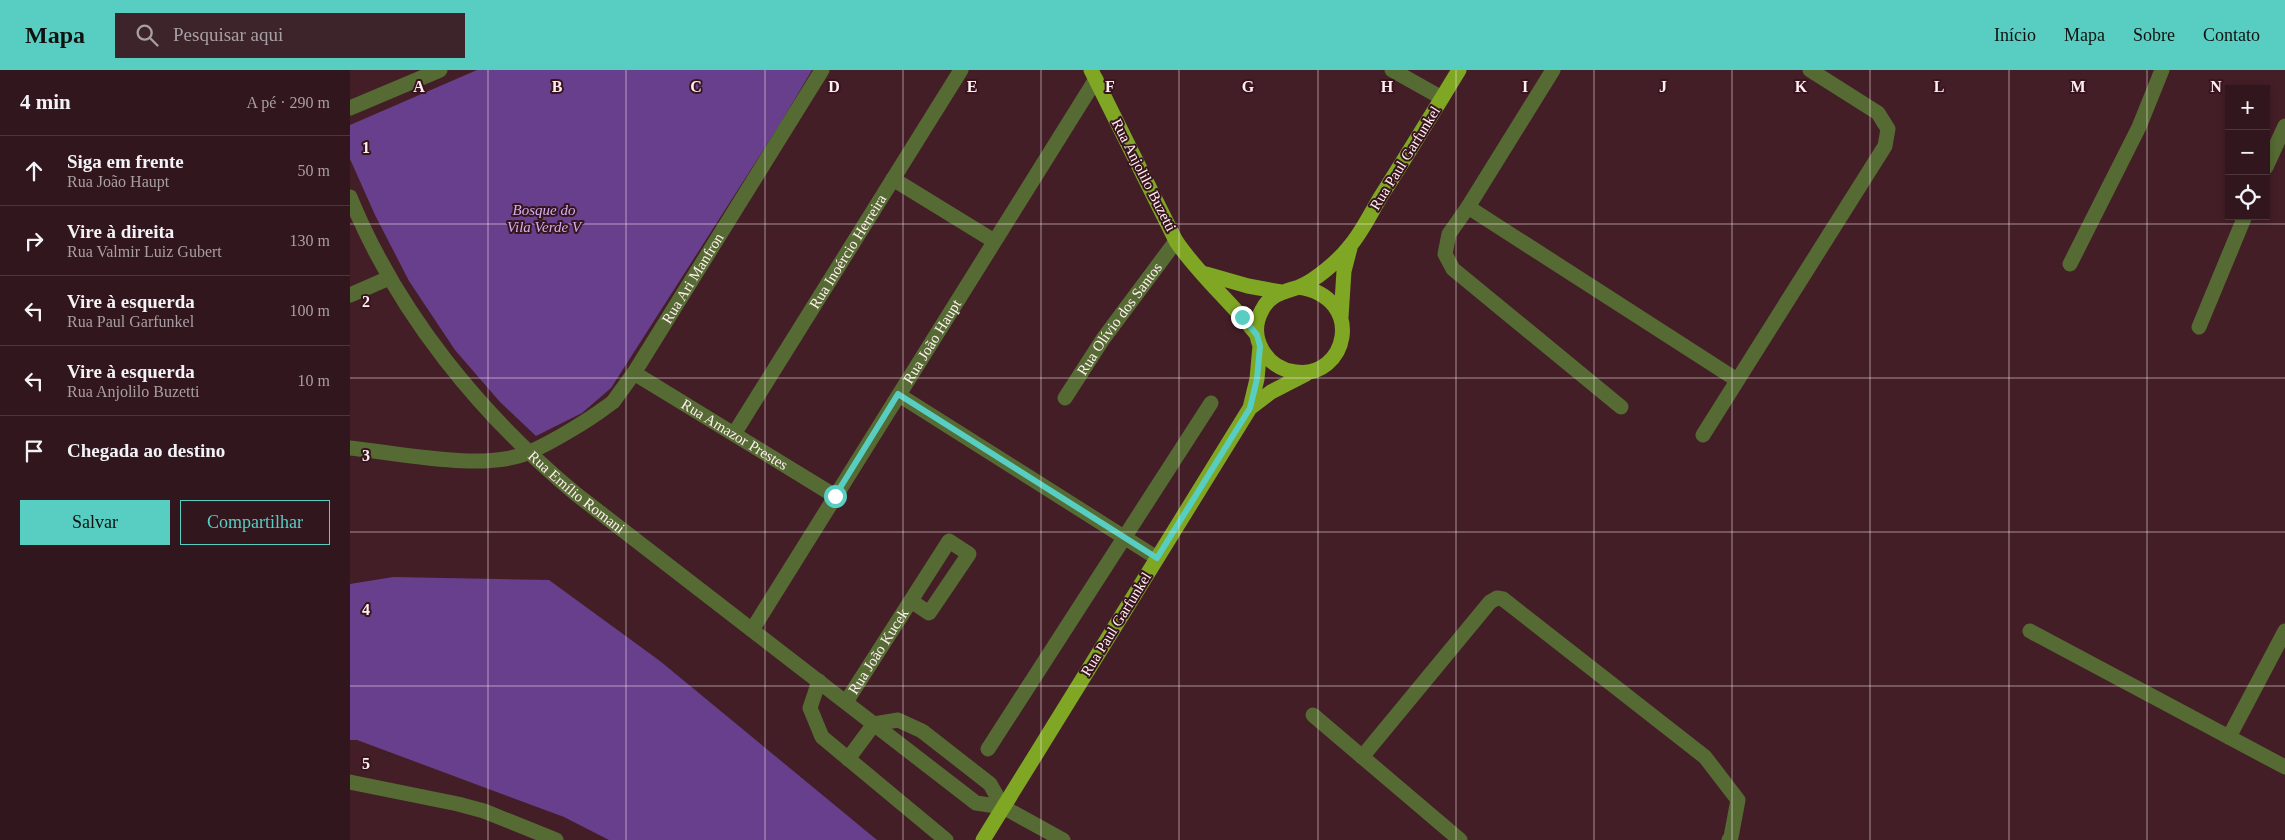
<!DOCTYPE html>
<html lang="pt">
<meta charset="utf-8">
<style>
:root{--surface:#32161d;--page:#3d232a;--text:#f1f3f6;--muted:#a89fa4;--line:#4d353b;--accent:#57cec1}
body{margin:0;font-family:"Times New Roman",serif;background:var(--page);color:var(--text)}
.controls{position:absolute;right:15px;top:15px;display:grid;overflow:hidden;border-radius:0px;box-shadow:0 2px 8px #0003}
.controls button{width:45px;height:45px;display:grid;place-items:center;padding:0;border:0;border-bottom:1px solid var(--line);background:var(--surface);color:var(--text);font:25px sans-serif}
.stop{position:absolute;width:15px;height:15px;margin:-11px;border:4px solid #57cec1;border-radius:50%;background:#fff}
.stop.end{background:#57cec1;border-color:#fff;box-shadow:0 1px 5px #0008}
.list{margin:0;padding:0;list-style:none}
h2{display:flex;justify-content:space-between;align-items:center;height:65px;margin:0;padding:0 20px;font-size:21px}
h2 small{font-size:16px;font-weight:400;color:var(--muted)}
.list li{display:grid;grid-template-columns:32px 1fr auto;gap:15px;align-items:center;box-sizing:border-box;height:70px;padding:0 20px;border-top:1px solid var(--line)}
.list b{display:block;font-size:19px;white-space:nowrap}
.list p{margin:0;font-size:16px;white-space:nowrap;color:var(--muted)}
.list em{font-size:16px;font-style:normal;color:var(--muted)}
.actions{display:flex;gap:10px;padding:15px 20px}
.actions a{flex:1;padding:11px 0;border:1px solid var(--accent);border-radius:0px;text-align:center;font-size:18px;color:var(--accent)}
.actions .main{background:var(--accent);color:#111}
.icon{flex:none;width:28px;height:28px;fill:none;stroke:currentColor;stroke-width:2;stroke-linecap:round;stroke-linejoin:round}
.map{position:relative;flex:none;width:1935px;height:770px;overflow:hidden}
header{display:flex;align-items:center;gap:30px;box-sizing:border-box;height:70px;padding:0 25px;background:var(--accent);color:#111}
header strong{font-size:24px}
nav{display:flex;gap:28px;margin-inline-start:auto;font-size:18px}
.search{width:350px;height:45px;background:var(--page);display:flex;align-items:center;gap:12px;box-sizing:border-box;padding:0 18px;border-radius:0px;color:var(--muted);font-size:19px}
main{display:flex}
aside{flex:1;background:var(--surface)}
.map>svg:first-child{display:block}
.forest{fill:#673f8c}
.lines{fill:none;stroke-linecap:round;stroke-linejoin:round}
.minor{stroke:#566a33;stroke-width:15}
.major{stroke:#7fa724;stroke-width:15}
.route{stroke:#57cec1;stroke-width:6}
.grid{fill:none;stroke:#ffeff1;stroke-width:1;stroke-opacity:0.55}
.labels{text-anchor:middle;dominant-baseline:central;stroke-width:4;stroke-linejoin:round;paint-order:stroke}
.street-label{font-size:15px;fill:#ffeff1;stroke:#38151e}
.park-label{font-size:15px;font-style:italic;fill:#cfb1f1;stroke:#38151e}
.grid-label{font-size:16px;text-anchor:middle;font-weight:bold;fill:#ffeff1;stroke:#38151e;stroke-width:4;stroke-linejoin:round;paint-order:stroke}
</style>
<header>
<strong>Mapa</strong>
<div class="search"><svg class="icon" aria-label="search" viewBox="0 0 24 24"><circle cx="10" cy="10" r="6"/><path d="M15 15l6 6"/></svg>Pesquisar aqui</div>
<nav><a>Início</a><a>Mapa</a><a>Sobre</a><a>Contato</a></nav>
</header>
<main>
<aside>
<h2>4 min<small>A pé · 290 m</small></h2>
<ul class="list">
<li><svg class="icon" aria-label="ahead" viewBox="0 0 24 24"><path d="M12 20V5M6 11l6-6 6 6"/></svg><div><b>Siga em frente</b><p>Rua João Haupt</p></div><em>50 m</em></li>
<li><svg class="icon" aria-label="right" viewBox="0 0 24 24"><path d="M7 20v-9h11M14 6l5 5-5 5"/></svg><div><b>Vire à direita</b><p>Rua Valmir Luiz Gubert</p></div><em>130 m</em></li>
<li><svg class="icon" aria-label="left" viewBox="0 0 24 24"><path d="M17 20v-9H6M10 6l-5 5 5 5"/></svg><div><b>Vire à esquerda</b><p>Rua Paul Garfunkel</p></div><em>100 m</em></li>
<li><svg class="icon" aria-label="left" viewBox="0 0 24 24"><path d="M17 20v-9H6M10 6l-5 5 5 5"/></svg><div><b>Vire à esquerda</b><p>Rua Anjolilo Buzetti</p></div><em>10 m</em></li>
<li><svg class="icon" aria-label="arrive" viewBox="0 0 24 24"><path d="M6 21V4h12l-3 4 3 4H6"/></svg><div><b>Chegada ao destino</b></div></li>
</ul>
<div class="actions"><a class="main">Salvar</a><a>Compartilhar</a></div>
</aside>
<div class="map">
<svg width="1935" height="770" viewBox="0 0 1935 770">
<rect width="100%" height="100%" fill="#431e27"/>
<path class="forest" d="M127,0H462L430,54L261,318L232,343L186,366L150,332L105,280L59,211L25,145L0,89V55Z
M43,507L199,510L310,591L527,770H259L214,747L7,670H0V514Z"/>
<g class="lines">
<g class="minor">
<path d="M1042,0L1092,28"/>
<path d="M1203,0L1118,137L1387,310"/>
<path d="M0,38L90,0"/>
<path d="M1916,97L1935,56"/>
<path d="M543,109L644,171"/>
<path id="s1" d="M0,127C48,244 130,344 226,424L626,733L653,737L713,770"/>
<path d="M1118,137L1099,164L1095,184L1103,199L1271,337"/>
<path d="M1720,194L1789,57L1812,0"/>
<path d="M0,225L39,208"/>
<path d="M1849,257L1895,146"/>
<path id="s2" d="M284,303L485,426"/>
<path d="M549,325L807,488"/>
<path id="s3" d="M715,328L753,269L826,171"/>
<path id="s4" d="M384,364L611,0"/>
<path d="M1353,365L1535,76L1538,59L1528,43L1460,0"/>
<path id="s5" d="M0,378C49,383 135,402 180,382C202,372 236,352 256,337L263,332L284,303L472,0"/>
<path id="s6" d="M402,560L746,9"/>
<path d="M1680,561L1935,697"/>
<path d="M469,611L460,638L472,667L596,770"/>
<path id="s7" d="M496,632L599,471L619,484L579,543L561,531"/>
<path d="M963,645L1110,770"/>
<path d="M524,654L548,650L572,661L640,714L653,737"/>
<path d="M1879,667L1935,561"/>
<path d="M638,679L861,333"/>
<path d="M1012,687L1140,532L1147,528L1153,529L1355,687L1388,730L1381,767L1379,770"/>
<path d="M498,689L524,654"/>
<path d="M0,712L108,734L134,741L206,770"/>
</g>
<path class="major" d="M741,0L826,171C848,204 882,233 907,265
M856,204L898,216L931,222
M949,217C1017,228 997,310 945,302C916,298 897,267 912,240C920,224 934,222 949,217C965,211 989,190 999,177C1013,161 1022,140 1033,123C1059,82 1084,41 1109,0
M991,247L994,201L1000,178
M900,338L921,322L956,304
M633,770L900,338L907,309L910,276"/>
</g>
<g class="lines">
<path class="route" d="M485,426L548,324L807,488L900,338L907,309L910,276L907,265L892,247"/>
</g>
<path class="grid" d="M138,0V770M276,0V770M415,0V770M553,0V770M691,0V770M829,0V770M968,0V770M1106,0V770M1244,0V770M1382,0V770M1520,0V770M1659,0V770M1797,0V770M0,154H1935M0,308H1935M0,462H1935M0,616H1935"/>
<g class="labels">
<g class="street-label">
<text transform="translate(1055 88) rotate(-58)">Rua Paul Garfunkel</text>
<text transform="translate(794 105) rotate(63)">Rua Anjolilo Buzetti</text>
<text stroke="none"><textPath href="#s4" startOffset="215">Rua Inoércio Herreira</textPath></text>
<text stroke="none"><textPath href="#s5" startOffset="426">Rua Ari Manfron</textPath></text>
<text stroke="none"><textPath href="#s3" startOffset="96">Rua Olívio dos Santos</textPath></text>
<text stroke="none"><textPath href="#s6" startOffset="340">Rua João Haupt</textPath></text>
<text stroke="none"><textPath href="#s2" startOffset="118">Rua Amazor Prestes</textPath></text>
<text stroke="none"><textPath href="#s1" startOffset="376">Rua Emílio Romani</textPath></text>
<text transform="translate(766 554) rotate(-58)">Rua Paul Garfunkel</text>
<text stroke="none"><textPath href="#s7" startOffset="60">Rua João Kucek</textPath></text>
</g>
<g class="park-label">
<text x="194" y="140">Bosque do<tspan x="194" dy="17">Vila Verde V</tspan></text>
</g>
</g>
<g class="grid-label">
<text x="69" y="22">A</text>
<text x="207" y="22">B</text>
<text x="346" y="22">C</text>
<text x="484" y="22">D</text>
<text x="622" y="22">E</text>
<text x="760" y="22">F</text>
<text x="898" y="22">G</text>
<text x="1037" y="22">H</text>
<text x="1175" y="22">I</text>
<text x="1313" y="22">J</text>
<text x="1451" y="22">K</text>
<text x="1589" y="22">L</text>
<text x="1728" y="22">M</text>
<text x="1866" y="22">N</text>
<text x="16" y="83">1</text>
<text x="16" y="237">2</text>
<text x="16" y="391">3</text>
<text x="16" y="545">4</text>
<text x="16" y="699">5</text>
</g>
</svg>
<div class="controls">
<button>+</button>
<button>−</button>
<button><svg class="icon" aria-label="locate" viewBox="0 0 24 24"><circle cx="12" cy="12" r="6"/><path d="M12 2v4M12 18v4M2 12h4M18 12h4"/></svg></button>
</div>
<div class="stop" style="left:485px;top:426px"></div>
<div class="stop end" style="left:892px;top:247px"></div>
</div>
</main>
